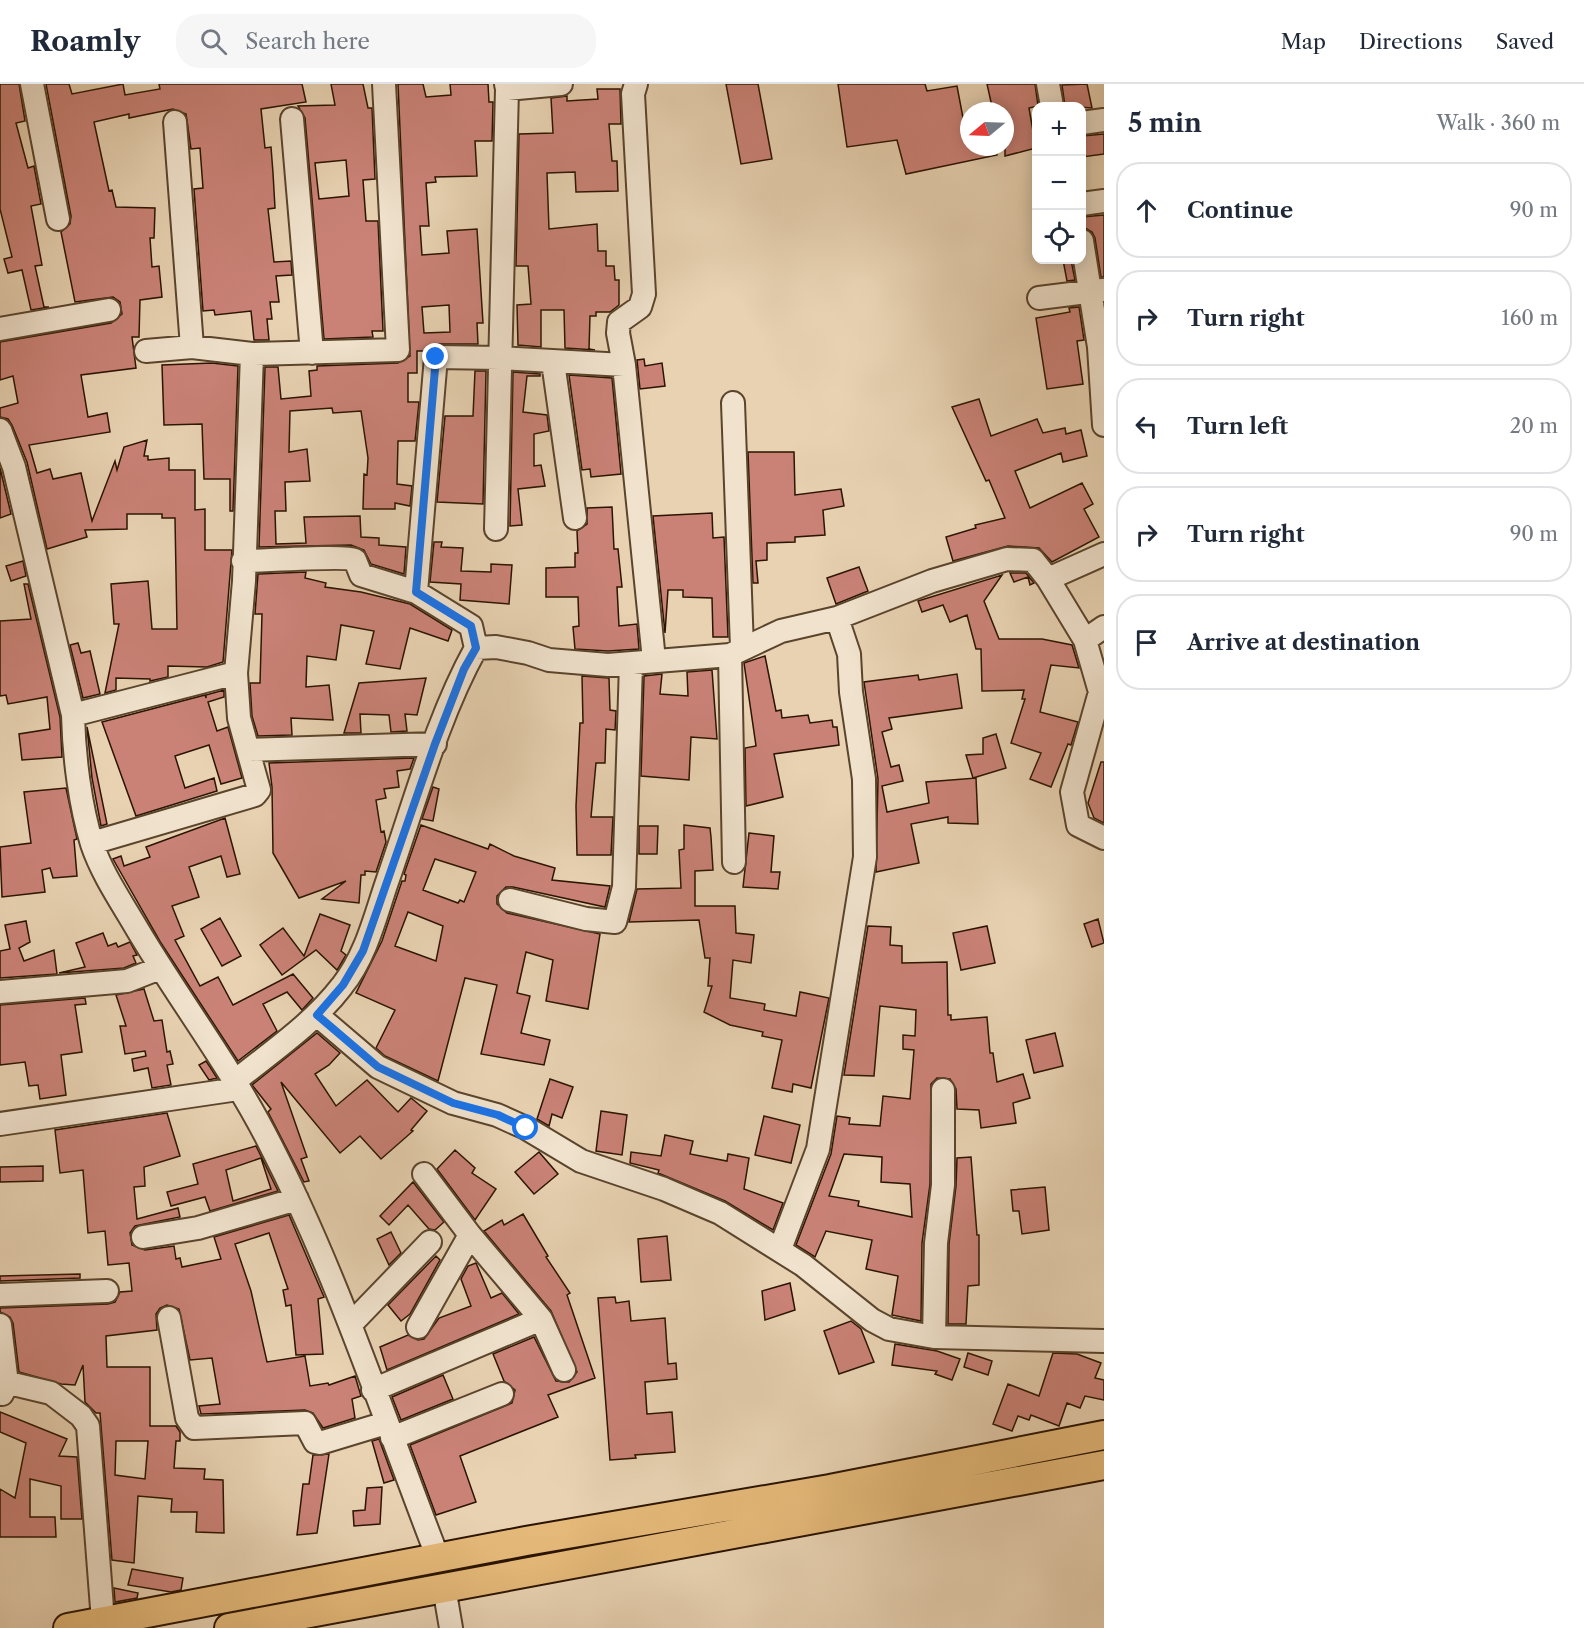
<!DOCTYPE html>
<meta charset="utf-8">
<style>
:root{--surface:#fff;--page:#f6f6f7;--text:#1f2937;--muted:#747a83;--line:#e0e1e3}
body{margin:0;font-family:"Libre Caslon Text",serif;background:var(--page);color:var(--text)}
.controls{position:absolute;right:18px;top:18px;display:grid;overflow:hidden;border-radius:12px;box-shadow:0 3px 15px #0003}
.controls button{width:54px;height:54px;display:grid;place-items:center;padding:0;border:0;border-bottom:2px solid var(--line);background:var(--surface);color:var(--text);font:30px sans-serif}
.compass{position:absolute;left:960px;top:18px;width:54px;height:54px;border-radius:50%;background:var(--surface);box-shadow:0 3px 15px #0003;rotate:251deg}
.stop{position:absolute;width:18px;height:18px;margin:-14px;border:4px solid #1a73e8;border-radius:50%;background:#fff}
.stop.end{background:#1a73e8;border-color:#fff;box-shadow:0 2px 6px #0008}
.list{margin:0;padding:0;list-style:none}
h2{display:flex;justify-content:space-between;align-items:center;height:78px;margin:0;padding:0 24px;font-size:26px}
h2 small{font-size:20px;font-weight:400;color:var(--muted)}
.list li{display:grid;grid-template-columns:39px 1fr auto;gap:18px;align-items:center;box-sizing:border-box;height:96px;margin:0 12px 12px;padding:0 12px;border:2px solid var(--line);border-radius:24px}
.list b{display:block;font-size:22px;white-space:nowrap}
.list em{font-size:20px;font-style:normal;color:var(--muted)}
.icon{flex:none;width:33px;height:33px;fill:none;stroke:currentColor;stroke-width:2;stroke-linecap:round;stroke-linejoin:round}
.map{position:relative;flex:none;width:1104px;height:1544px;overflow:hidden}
header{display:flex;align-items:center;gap:36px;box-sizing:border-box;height:84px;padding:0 30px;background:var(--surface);border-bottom:2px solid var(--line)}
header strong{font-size:28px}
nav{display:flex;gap:33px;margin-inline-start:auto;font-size:21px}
.search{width:420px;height:54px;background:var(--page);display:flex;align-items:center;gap:15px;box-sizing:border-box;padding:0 21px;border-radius:24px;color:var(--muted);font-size:22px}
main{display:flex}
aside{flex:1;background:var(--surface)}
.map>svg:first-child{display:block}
.building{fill:#ca8277;stroke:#2b1400;stroke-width:1.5;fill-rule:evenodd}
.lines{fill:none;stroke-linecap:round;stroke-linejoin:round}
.minor-casing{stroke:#5a442c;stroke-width:26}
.major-casing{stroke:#2b1400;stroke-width:32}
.minor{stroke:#f0e2cd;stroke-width:22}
.major{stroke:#e4b979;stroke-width:28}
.route{stroke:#1a73e8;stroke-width:8}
</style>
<header>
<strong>Roamly</strong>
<div class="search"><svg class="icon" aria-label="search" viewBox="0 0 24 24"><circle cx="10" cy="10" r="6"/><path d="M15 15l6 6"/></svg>Search here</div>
<nav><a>Map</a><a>Directions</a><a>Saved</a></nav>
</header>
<main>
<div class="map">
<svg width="1104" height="1544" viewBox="0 0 1104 1544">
<rect width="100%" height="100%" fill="#e8d2b2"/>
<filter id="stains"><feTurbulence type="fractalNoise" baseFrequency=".00333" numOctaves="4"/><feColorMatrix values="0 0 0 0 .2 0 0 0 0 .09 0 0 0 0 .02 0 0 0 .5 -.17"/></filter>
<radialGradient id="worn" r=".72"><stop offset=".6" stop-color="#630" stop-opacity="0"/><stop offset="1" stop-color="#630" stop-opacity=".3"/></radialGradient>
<path class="building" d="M0,0H19L25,37L16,39L28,84L34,82L41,120L31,122L42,181L35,182L44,223H49L31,226L22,186L8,189L4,175L12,173L0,125Z
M46,0H69L72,10L123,0L125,11L160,5L159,0H302L306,18L261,25L265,64L271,63L273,89L275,124L268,125L274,178L291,177L292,191L276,192L279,218H270L272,235H267L269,256H254L251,227L215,231L214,226L203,227L194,105L203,104L200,64L191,65L186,30L173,25L129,34V30L94,38L109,107L112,106L116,123L155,124L154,154H150L152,183L159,182L162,213L140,216L139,253H132L136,284L81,291L88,333L107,329L110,348L29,361L37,389L50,385L53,395L81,389L92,437L115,377L117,386L124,363L147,356L144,372H148V376L169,374V386H195V426L205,425V466H232L223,578L207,583L168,582V593L150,597V595L116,594V606L105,609L119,540H114L111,500L148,497L152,545H177L175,434H162V430H127V445L85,446L87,453L47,465L27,378L12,341L8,335L0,333V324L18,319L13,292L0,296V258L111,239L122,230L120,218L113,213L75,218L61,148L70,140L71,132Z
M331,0H363L368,24H372L375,95L363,96L366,137H378L383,247H372L373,253L324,255L305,34L298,22L335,21ZM346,76L349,112L319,115L315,79Z
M398,0H423L426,13L451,11L450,0H488L489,18H493L492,57H475L477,92L435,93L436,98L426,99L429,142H420L422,171L449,169L447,147L477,145L483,239H477L478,260H436L424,267H417V289H408V318H419L415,357H398L397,400L412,402L410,422L395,419V425H363L364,390L367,391L368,374L361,327L333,329L332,324L290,327L289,368L307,365L310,397L285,398L286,427H275L276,460L306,459L304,433L360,432L361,453L379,454V461L406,463L404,490L371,480L364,466L351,461L259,463L265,283H278L281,315L311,312L309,287L317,286V282L398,279L410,272ZM449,221L450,248L424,249L422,223Z
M726,0H758L772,75L741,80Z
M838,0H925L927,7L957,2L964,39L969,38V63H996L997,71L906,90L897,56L847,63Z
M987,0H1035L1038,22L1029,24L1036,64L1005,72V27H993Z
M1087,0L1092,24L1065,22L1062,1Z
M597,5H620L621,40H609L612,77H617L618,107L576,108L575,88L547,89L549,145L597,140L598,167H606V182H614L615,196H619V221L610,228H596V232H590L589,265L595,266L565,264L564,226H541V263L518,261L517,221L531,220L528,182H516L519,50L553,49L551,14L567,12V17L598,15Z
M1104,50V70L1082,73V52Z
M1104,131V193H1101L1095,154L1092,148L1085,144L1082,133Z
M1063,176H1071L1075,196L1067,197Z
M1079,223L1084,256L1077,257L1083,300L1047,305L1036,234L1070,228L1069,224Z
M644,275L645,282L662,279L665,302L640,305L637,276Z
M212,279L238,282L233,427H230V395H204L202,340L164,341L162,281Z
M475,287H486L483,420L437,418L445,332H473Z
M513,288L540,290V292H527L523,328L547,331L549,347L534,350V382L541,381L545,402L518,405L522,441L510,442Z
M569,291L612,294L621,390L591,393L590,385L582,386Z
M979,315L991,352L1037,335L1043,349L1065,344L1066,350L1081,346L1087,372L1063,378L1061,369L1015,387L1030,424L1082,399L1093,420L1084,425L1099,453L1052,478L1039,464L1008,462L953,477L946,453L976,444L975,441L1005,434L989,396L986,397L952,323Z
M748,368H794L795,411L841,405L844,422L823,426L825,451L795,453V458L767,459V476L756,477L758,499H753Z
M0,384L11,430L0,434Z
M612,423L614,465H618L622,503H617L619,542L637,540L639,565L608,567L575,565L573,543L579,542L578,513H546V484L575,483V469H578L577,447L587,440V424Z
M712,429L713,454L724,453L728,553H713L712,514L683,513V506H668L665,549L653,432Z
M434,458H442L441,463L463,464L461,487L491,488V480L512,481L509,520L460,516L461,500L430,498Z
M23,477L26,492L11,497L6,482Z
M859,483L868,507L836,520L827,494Z
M306,488L305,494L326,499L325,503L361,508L410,520L452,546L448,557L410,544L400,585L366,580L374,547L341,541L336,576L307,572L306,603L329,601L333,636L291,634L292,651L258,652L252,632L250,599H260L262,530H255L258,490Z
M1010,489H1026L1034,499L1030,501L1028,493L1014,498Z
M1002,491L984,517L999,555H1042L1072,561L1079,584L1051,581L1040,628L1078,638L1071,661L1068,660L1051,703L1030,695L1041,669L1011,659L1025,615H1022L1024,606L982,607L981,565H976L967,531L950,538L943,521L922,528L918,517Z
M24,500H28L60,633L62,673L22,676L19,650L50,645L47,613L8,620L6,611L0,612V537L31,535Z
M78,559L81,569L90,567L100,610L83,614L70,561Z
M765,572L776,627L781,626L782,634L808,631L810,639L832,636L833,643H837L839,661L774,670L783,713L746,722L745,664L756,662L744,579Z
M712,586L717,655L691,653L689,696L641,692L644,592L662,590L660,610L688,612L687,588Z
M957,590L962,624L889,634L892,645L882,648L891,683L899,681L903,697L882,702L887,728L929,719L926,698L976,694L978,740L948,739V733L911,740L919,779L876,788L878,695L864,598L918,591L919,596Z
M582,592L609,594L610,626L616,627L615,646L606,645L605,679H596L591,733H613L611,771H577L576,722L580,639H583Z
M426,594L417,631L405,630L407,647L391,648L389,631L360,630L361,649H344L359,599Z
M224,606V613L208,618L217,647L228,643L242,694L221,700L209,661L175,672L185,704L214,694L217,707L136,732L102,638L205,611L206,614V611Z
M87,643L107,740L101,742L92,694Z
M996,650L1006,684L973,694L966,671L983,670V654Z
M414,674L410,685L397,687L399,703L384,705L386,714L376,716L381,748L384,747L386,758L376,788L365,787V791H361L359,819L322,815L346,797L299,814L273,769L272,703L269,679Z
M1101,678H1104V739L1094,734L1088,719Z
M433,703L439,705L433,737L422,735Z
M66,704L77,755L74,756L77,792L53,794L50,784L42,786L45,808L2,813L0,763L31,759L24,708Z
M225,734L240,790L227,793L221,772L189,783L199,813L172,822L184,852L175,856L200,902L218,893L233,921L293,890L313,914L302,926L287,908L263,920L277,947L238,977L161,859L113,775L121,772L124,782L150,773L146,763Z
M421,741L488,765L490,760L514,772L555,784L552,796L610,802L605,823L513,803H506L497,812V820L507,829L600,850L588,925L546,917L553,876L526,868L517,909L530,912L521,949L550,956L544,981L481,970L497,901L465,894L438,997L385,972L376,964L395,926L356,909L382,857L402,797H405L406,791L404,790ZM435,775L476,788L464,818L460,816L458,819L423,806ZM408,828L443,842L436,877L395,862Z
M684,741L710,744L711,753L713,786L695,787V822H735L736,849L754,851L751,879L733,876L730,914L765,920L764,926L796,932L800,908L829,914L811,1004L793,1000L792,1008L772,1004L782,956L762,952L763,948L730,941L704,928L712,902H708L710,874H705L699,836L629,838L637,805L681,804L679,766L684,765Z
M639,742H658L657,770H639Z
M749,749L774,752L771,788H780L778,805L743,803Z
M320,830L350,841L341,867L346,871L339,883L337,886L316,866L282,891L260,861L283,844L304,872Z
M220,834L241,872L222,882L201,845Z
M1098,835L1104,859L1092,863L1084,840Z
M26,837L30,858L19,864L24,877L54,866L57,890L0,894V867L10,865L5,841Z
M868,842L891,843L890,861L902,862V879L947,878L948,931H951V936L987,933L990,969H993L997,998L1023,990L1030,1014L1013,1019L1016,1039L981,1044L979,1026L957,1025L956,1005L950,995L937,994L931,1000L930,1100L922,1159L921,1237L892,1231L898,1192L866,1185L872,1156L826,1147L815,1173L796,1161L831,1070L837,1032L850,1034L849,1040L880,1042L883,1012L910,1015L914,966L903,965V951L915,952L916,926L880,922L874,992L844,991ZM844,1070L882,1073L881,1098L910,1100L912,1133L858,1122L859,1117L829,1112Z
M987,842L995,879L961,886L953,849Z
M103,849L108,862L116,859L118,863L130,858L137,871L133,872L136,879L124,884L59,889L85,883L76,859Z
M144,905L154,937L162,936L167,968L170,967L173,980L167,981L171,1001L152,1004L148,984L134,987L132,975L146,972L145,967L125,970L120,942H126L116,911Z
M85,914L86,920L75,921L82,968L61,971L66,1011L40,1015L38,1001L29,1002L25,978L0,981V921Z
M317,949L340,969L329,981L315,990L336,1022L367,996L398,1028L411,1014L427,1027L411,1046L413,1047L381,1075L360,1052L340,1069L281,998L307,1073L301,1075L309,1097L304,1098L268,1028L271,1025L252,1001Z
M1055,949L1063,982L1034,989L1026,956Z
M206,977L210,983L217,994L209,996L199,981Z
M550,995L573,1003L562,1034L552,1030L549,1042L537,1035Z
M601,1027L627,1031L622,1071L596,1067Z
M167,1029L180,1072L144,1083L145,1102L134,1103L137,1135L178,1124L180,1133L135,1142L130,1149L132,1161L145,1166L174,1162L176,1175L180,1174L182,1183L221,1175L214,1153L289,1131L324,1213L318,1215L323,1270L296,1271L291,1221L286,1222L283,1206L288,1205L269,1149L235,1160L251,1207L267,1278L305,1272L310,1302L328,1299L329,1301L355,1292L361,1312L352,1315L355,1334L323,1344L313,1329L305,1326L201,1330L199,1322L220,1320L212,1274L190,1276L179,1225L167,1221L160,1224L156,1230L157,1246L106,1252L107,1283H150V1342H176L180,1348V1357H176L174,1384L205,1385L204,1395L223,1396L224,1449L196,1448L197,1428H171L172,1415L138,1412L134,1479L112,1476L100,1329H96L85,1318L83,1281L75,1301L61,1300L19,1288L13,1239L10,1233L0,1228V1224L108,1220L115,1218L120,1208L132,1207L129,1179L108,1181L105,1147L88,1149L83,1086L60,1089L55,1046ZM116,1357H148L145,1395L115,1391Z
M764,1032L800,1041L791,1079L755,1071Z
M665,1051L693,1057L690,1070L727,1077L728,1070L749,1074L744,1105L783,1119L773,1146L725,1117L658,1089L659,1086L630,1079L631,1068L661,1072Z
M256,1062L278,1107L210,1127L205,1113L171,1122L167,1108L198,1100L193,1080ZM261,1074L271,1105L233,1117L226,1086Z
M455,1066L475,1084L472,1089L496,1105L475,1136L437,1085Z
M539,1068L558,1090L534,1110L515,1088Z
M971,1073L977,1151H979V1201L968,1202L966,1240H948L949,1160L956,1102L957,1074Z
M43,1082V1097L0,1098V1083Z
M413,1098L444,1138L435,1146L429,1145L408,1121L389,1141L380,1132Z
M1045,1103L1049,1146L1022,1150L1019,1127H1013L1011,1106Z
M523,1130L548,1172L546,1173L570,1209L567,1211L595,1294L548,1311L558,1333L460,1372L476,1418L436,1431L410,1361L512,1319L515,1306L504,1297L493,1270L534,1253L556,1297L569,1298L577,1288L551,1227L484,1147L502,1136L504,1141Z
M391,1148L401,1169L389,1181L377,1155Z
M667,1152L671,1196L641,1198L638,1155Z
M436,1172L440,1176L410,1230L401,1237L388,1221Z
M476,1179L491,1214L502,1209L519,1230L387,1286L380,1263L408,1251L418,1256L424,1255L439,1234L471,1222L461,1195L468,1182Z
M80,1190V1194L0,1197V1192Z
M790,1199L795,1226L765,1236L762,1207Z
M615,1213L616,1219L629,1217L631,1237L665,1234L668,1280L676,1279L677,1295L645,1298L647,1330L672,1328L675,1368L635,1371L636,1374L610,1376L598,1214Z
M851,1237L861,1245L874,1278L839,1290L824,1247Z
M895,1260L937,1267L960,1275L952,1296L935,1290L937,1287L892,1281Z
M968,1269L992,1277L988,1291L964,1283Z
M1053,1269L1077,1270L1101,1279L1095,1294L1104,1296V1316L1085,1312L1080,1324L1067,1319L1059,1342L1031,1331L1029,1336L1018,1332L1012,1347L993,1340L1008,1300L1039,1312Z
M443,1291L453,1315L401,1336L392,1313Z
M0,1328L67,1355L59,1372L77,1373L82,1435H61V1402L30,1395V1433H55L56,1453H0V1405L15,1414L26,1359L0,1348Z
M379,1355L394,1396L384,1399L372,1357Z
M329,1370L317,1449L297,1451L303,1400H309L313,1371Z
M382,1403L380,1440L354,1442L353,1427L365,1426L367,1404Z
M132,1485L183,1494L181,1506L171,1508L128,1501Z
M114,1504L138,1509L137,1514L115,1518Z"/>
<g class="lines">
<g class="minor-casing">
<path id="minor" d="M32,0L58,135
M506,0L507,5L561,0
M636,0L633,10L644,210L640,223L619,238L618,249L624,281L654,576
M1048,0L1052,22
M292,35L312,269
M175,38L192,263
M1082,39L1104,36
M1082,120L1104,117
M1082,157L1099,263L1104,341
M1039,214L1103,206
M0,245L109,226
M146,267L192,263L252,270L398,266L384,0
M553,278L575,434
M733,319L742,564
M0,346L14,383L73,631C74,672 80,721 92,760C101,787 118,813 133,838C176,912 232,984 270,1060C338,1192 384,1335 438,1474
M496,445L507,5
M1048,495L1085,556L1100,608L1072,708L1078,741L1104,754
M416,508L436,273L500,274L624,281
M1085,556L1104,543
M476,564L496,563L528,569L549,576L608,581L730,571L781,547L837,534L932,497L1007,475L1033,476L1048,495L1104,470
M730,571L734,778
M73,631L236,589
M249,666L435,660
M92,759L255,711L259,706L239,634L236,589L244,497L252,270
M510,816L586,835L615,838L624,803L631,580
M0,908L127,897L160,884
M317,931L378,983L453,1019L497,1031L526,1044L581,1077L664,1105L720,1129L803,1181L872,1236L889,1245L934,1253L1104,1257
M234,998C271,968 313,940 342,902C366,872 375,833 387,798C414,721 437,634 476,564L471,542L416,508L361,491L355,476C345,471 261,477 243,477
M0,1040L238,1005
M424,1090L470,1151L541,1235L564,1286
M143,1153L198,1144L297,1115
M780,1165L818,1065L865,773L864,695L851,608L849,570L837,534
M0,1211L107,1207
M169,1234L187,1334L194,1344L305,1339L315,1358L320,1359L386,1339
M351,1240L430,1158
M0,1241L7,1300L2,1310
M418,1243L470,1151
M934,1253L936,1159L943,1101V1006
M0,1297L51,1309L81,1332L88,1342L103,1537
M373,1306L541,1235
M392,1354L502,1310
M444,1503L451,1544"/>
</g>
<g class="major-casing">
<path id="major" d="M68,1544L526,1457L830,1405L1104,1351
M229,1544L1104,1381"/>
</g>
<use href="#minor" class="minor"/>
<use href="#major" class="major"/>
</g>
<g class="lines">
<path class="route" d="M436,273L416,508L471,542L476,564L464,585L435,660L363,867L343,901L317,931L378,983L453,1019L498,1031L526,1044"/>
</g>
<rect width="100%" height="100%" filter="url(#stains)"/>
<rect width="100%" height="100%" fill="url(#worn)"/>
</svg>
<div class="controls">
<button>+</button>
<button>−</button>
<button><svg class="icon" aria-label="locate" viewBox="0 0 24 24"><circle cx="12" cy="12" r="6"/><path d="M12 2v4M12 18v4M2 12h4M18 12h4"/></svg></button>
</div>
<svg class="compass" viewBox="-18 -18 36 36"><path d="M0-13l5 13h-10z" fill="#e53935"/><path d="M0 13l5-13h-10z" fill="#747a83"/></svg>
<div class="stop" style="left:526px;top:1044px"></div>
<div class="stop end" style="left:436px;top:273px"></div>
</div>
<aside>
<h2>5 min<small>Walk · 360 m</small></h2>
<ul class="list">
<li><svg class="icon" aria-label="ahead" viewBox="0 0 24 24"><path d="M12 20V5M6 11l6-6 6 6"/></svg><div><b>Continue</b></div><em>90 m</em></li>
<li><svg class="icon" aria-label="right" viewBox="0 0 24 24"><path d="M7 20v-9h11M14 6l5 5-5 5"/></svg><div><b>Turn right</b></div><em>160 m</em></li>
<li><svg class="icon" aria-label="left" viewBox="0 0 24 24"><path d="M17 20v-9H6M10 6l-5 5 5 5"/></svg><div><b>Turn left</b></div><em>20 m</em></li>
<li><svg class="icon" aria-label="right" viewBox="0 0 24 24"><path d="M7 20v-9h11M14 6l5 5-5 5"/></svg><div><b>Turn right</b></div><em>90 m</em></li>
<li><svg class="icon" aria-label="arrive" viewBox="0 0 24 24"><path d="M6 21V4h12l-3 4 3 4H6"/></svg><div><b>Arrive at destination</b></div></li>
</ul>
</aside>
</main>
